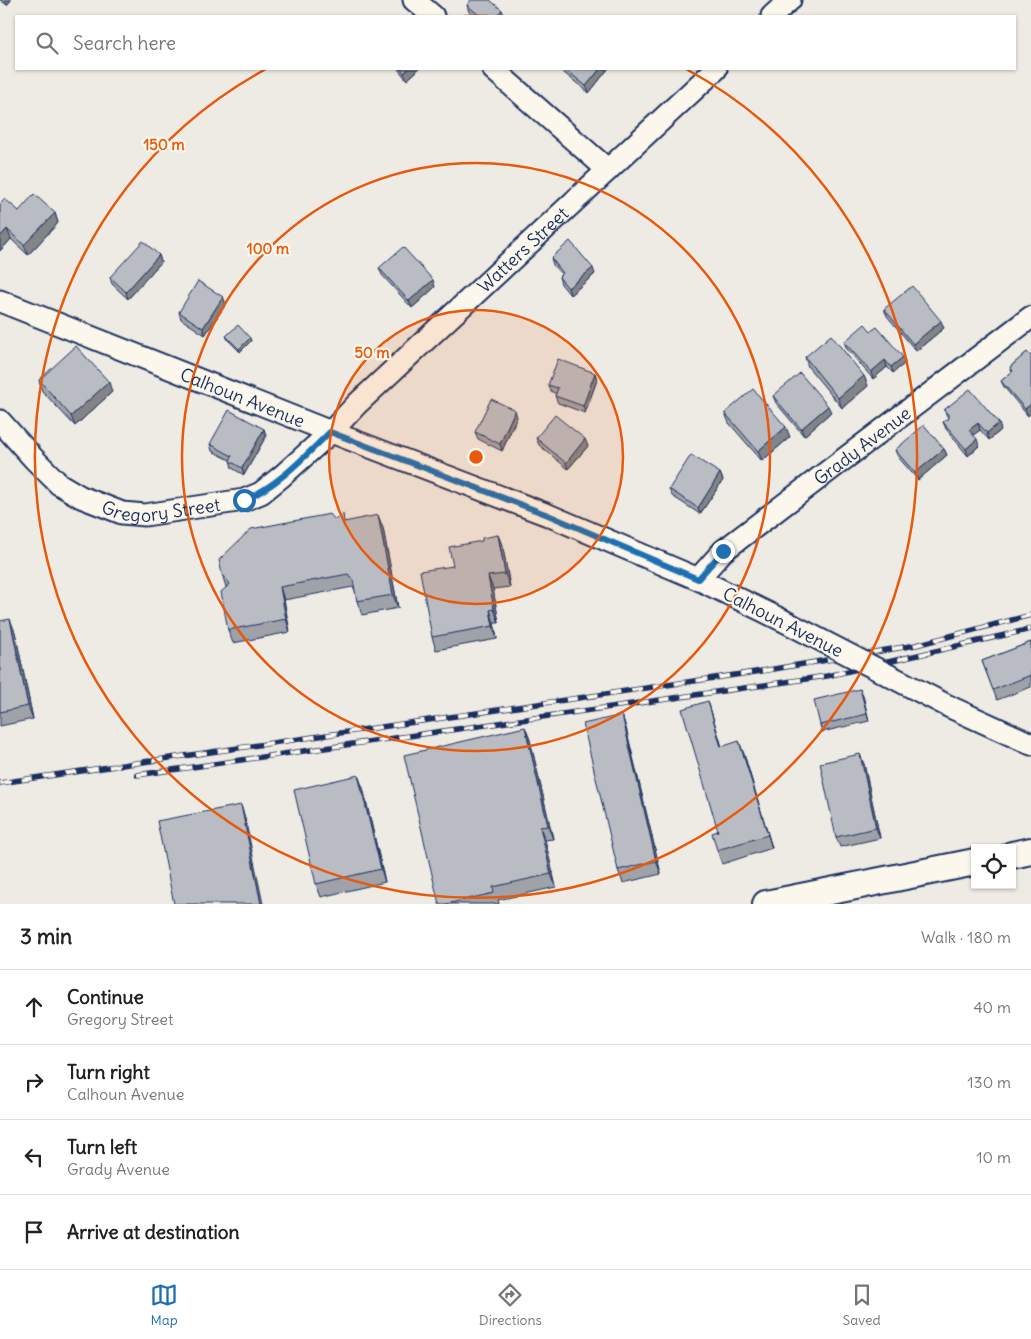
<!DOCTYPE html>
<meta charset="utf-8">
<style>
:root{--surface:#fff;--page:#f6f6f6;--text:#222;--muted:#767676;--line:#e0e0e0;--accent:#1f6fb2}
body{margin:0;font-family:Delius,sans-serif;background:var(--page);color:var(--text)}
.controls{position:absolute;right:15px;bottom:15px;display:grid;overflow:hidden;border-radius:0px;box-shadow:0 1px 4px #0004}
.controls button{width:45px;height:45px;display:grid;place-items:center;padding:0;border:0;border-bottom:1px solid var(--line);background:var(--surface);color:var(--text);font:25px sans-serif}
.stop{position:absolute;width:15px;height:15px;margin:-11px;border:4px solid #1f6fb2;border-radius:50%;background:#fff}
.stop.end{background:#1f6fb2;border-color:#fff;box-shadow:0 1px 5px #0008}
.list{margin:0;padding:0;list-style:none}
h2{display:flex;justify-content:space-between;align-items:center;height:65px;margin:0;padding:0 20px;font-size:21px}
h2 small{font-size:16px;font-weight:400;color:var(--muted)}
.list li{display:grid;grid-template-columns:32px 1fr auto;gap:15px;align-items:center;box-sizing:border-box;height:75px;padding:0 20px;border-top:1px solid var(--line)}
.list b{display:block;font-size:19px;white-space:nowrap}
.list p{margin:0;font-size:16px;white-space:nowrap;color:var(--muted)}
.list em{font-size:16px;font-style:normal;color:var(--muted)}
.icon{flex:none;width:28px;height:28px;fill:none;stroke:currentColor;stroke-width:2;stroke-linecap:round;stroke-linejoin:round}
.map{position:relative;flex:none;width:1031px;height:904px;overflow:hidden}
.search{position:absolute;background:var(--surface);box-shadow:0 1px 4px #0004;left:15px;right:15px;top:15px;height:55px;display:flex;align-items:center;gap:12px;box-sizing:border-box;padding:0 18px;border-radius:0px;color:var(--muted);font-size:19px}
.sheet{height:365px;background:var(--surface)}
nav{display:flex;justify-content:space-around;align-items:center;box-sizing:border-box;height:70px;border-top:1px solid var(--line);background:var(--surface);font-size:14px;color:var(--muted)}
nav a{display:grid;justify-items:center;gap:2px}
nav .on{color:var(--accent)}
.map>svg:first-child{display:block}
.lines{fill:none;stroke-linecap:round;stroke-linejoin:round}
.minor-casing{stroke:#1b2f5e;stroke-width:25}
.major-casing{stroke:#1b2f5e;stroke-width:30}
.minor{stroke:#fbf7ec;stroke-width:21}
.major{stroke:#fbf7ec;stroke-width:26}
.rail-casing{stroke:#1b2f5e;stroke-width:5.5}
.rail{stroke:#fbf7ec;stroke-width:4;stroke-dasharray:11;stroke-linecap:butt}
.minor-bridge-casing{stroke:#1b2f5e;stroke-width:25;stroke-linecap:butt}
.minor-bridge{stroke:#fbf7ec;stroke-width:21}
.wall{fill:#9fa2a8;stroke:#1b2f5e}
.shaded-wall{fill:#828488;stroke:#1b2f5e}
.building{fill:#b9bcc3;stroke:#1b2f5e}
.route{stroke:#1f6fb2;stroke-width:6}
.ring{fill:none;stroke:#e8590c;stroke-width:2.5}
.labels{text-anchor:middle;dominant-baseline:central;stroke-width:4.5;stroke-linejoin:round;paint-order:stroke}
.street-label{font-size:18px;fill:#1b2f5e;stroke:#fbf7ec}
.centre{fill:#e8590c;stroke:#fbf7ec;stroke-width:2.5}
.ring-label{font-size:15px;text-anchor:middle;font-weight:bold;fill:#e8590c;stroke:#fbf7ec;stroke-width:4.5;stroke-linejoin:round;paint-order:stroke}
</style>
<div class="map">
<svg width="1031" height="904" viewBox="0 0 1031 904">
<rect width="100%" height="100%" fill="#eeebe4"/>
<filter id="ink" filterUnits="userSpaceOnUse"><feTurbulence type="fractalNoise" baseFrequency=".02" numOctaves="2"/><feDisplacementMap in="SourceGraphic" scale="10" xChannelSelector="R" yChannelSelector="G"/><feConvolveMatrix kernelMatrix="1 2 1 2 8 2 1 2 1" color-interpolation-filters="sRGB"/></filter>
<g filter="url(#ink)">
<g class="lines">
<g class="minor-casing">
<g id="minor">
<path d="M414,0L433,16"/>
<path d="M772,16L790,0"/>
<path d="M493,69L608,170"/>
<path id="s1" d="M0,301L331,432L548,515L698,579L782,620"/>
<path id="s2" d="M0,421L34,459L59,484L81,497L122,513L145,515L244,500L261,493L282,476L331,432L357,404L716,69"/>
<path id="s3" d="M698,579L723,551L1031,317"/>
<path d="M950,707L1031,744"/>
</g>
</g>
<g class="major-casing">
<path id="major" d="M1012,855L1031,851
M766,904L975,862"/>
</g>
<use href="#minor" class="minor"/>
<use href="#major" class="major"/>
<g class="rail-casing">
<path id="rail" d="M137,775L827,676L1031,629
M0,783L762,671L916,645L1031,615"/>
</g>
<use href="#rail" class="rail"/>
<g class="minor-bridge-casing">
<path id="minor-bridge" d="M782,620L950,707"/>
</g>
<use href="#minor-bridge" class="minor-bridge"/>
</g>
<path class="wall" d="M0,0H11L7,5Z
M467,5L502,10L504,16H475L469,12Z
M398,69H419L407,80Z
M559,69H608L589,93Z
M0,204L19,211L55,213L58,223L28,255L11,239L0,251Z
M159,255L161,262L128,299L112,284L110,277Z
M551,258L595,274L570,295L561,284L559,277L561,274L553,265Z
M379,268L435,287L412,308L382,275Z
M223,297L226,304L205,335L181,319L179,312Z
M884,309L944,328L916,351L887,316Z
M871,331L903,357L905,363L893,373L887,367L873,379L847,349L844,342Z
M226,336L251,341L240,352L228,340Z
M1027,352L1028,416L1004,387L1001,381L1012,372L1010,367Z
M805,357L864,376L868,386L842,408L808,367Z
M595,373L597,380L585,413L558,403L555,396L556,394L551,391L548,385Z
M39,380L112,392L75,426L42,391Z
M773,396L831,412L804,436L776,403Z
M944,410L1001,430L989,440L980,430L973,435L979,446L968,456L946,429L943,422L948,418Z
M725,413L790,437L762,461L729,423Z
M517,417L502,451L478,439L475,432Z
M264,429L266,436L244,475L232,468L230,460L212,451L210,444Z
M536,438L588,446L568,469L539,445Z
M944,449L947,455L918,480L898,457L895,450Z
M720,473L723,480L700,514L672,496L669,489Z
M335,520L383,528L398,608L362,615L357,601L355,590L353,587L284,600L290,632L233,643L228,630L226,587L222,574Z
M498,535L503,548L510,587L493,589L499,623H494L497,639L436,650L432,637L453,566L482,541Z
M0,621L15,632L33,719L0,726Z
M1031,642V687L997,700L982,661Z
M863,696L869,721L822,732L820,725Z
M708,701L722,747L744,754L772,848L722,864L717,850L718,831Z
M622,715L626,728L661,874L623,883L618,870Z
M525,727L530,740L553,839L545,840L556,887L498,900L499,904H439Z
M864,764L880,838L840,847L836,837Z
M363,788L385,882L321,897L316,884Z"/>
<path class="shaded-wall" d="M5,0H11L7,5Z
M502,10L504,16H496Z
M409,69H419L407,80L404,73Z
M600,69H608L589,93L586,86Z
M55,213L58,223L28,255L24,245Z
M7,229L11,239L0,251V237Z
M159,255L161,262L128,299L126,292Z
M593,268L595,274L570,295L568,288Z
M433,280L435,287L412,308L409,301Z
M223,297L226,304L205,335L203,328Z
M941,321L944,328L916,351L913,344Z
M250,338L251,341L240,352L239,349Z
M903,357L905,363L893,373L891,367Z
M885,360L887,367L873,379L871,372Z
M595,373L597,380L585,413L583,406Z
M864,376L868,386L842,408L838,398Z
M109,382L112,392L75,426L71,416Z
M1031,404V413L1028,416L1025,409Z
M828,406L831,412L804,436L801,429Z
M515,410L517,417L502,451L500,444Z
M978,423L980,430L971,437L969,430Z
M999,423L1001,430L989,440L987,433Z
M786,427L790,437L762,461L758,451Z
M264,429L266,436L244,475L242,468Z
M585,439L588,446L568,469L566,463Z
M977,439L979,446L968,456L966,449Z
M944,449L947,455L918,480L915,473Z
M720,473L723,480L700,514L698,508Z
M378,515L383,528L398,608L393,595Z
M498,535L503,548L510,587L505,574Z
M488,576L493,589L499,623L494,609Z
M280,587L284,600L290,632L286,619Z
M490,610L494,623L497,639L493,626Z
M10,619L15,632L33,719L28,706Z
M860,689L863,696L869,721L867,714Z
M708,701L712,715L726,760L721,747Z
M622,715L626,728L661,874L656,861Z
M525,727L530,740L553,839L548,826Z
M739,741L744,754L772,848L768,835Z
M860,754L864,764L880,838L876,828Z
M358,775L363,788L385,882L381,869Z
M241,805L245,818L263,904H261Z
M540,827L545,840L556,887L551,874Z"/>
<path class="building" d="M471,0H490L502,10L496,16H480L467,5Z
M401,69H409L404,73Z
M565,69H600L586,86Z
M34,194L55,213L24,245L7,229L0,237V204L5,199L19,211Z
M143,241L159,255L126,292L110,277Z
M570,241L593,268L568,288L559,277L563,273L551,258Z
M403,247L433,280L409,301L379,268Z
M198,281L223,297L203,328L179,312Z
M912,286L941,321L913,344L884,309Z
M865,324L871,331L877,327L903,357L891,367L885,360L871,372L844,342Z
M238,325L250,338L239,349L226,336Z
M831,335L864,376L838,398L805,357Z
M76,346L109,382L71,416L39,380Z
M1027,352L1031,356V404L1025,409L1001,381L1013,371L1010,367Z
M558,359L595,373L583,406L555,396L558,388L548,385Z
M800,373L828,406L801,429L773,396Z
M753,389L786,427L758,451L725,413Z
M970,389L999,423L987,433L978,423L969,430L977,439L966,449L943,422L950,417L944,410Z
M491,399L515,410L500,444L475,432Z
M229,410L264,429L242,468L230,461L232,456L210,444Z
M555,415L585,439L566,463L536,438Z
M924,425L944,449L915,473L895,450Z
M691,455L720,473L698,508L669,489Z
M343,513L344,522L378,515L393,595L357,601L353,580L348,574L280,587L286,619L228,630L221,592L230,584L222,574L219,560L251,529L330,514L335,520Z
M498,535L505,574L488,576L494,609L490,610L493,626L432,637L420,571L453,566L449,547L482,541V538Z
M10,619L28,706L0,712V621Z
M1031,642V675L993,690L982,661Z
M860,689L867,714L820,725L814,700Z
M708,701L721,747L739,741L768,835L717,850L712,833L718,831L682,709Z
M622,715L656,861L618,870L583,724Z
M525,727L548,826L540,827L551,874L493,887L494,893L446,904H439L404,755Z
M860,754L876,828L836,837L820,763Z
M358,775L381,869L316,884L294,790Z
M241,805L261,904H174L157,821Z"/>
</g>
<g class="lines" filter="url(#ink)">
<path class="route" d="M244,500C278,486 304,457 330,432L548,515L698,579L723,551"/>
</g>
<circle cx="476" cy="457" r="147" fill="#e8590c" fill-opacity=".12"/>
<g class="ring">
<circle cx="476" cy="457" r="147"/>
<circle cx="476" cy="457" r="294"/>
<path d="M464 16A441 441 0 0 1 488 16M686 69A441 441 0 1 1 266 69"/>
</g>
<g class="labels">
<g class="street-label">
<text stroke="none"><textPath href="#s2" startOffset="655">Watters Street</textPath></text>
<text stroke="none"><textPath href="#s1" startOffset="261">Calhoun Avenue</textPath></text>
<text stroke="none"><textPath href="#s3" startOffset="212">Grady Avenue</textPath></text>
<text stroke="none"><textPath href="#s2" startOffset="195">Gregory Street</textPath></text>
<text transform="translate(783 622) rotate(27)">Calhoun Avenue</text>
</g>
</g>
<circle cx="476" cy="457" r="8" class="centre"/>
<g class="ring-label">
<text x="164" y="150">150 m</text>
<text x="268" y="254">100 m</text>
<text x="372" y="358">50 m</text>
</g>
</svg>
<div class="controls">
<button><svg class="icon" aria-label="locate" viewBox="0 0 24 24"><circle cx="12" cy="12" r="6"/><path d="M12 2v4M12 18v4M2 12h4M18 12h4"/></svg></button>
</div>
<div class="stop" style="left:244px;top:500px"></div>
<div class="stop end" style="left:723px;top:551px"></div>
<div class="search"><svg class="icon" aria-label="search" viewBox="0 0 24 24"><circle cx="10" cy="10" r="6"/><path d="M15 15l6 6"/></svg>Search here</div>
</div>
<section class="sheet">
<h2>3 min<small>Walk · 180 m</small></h2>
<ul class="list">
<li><svg class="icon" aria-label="ahead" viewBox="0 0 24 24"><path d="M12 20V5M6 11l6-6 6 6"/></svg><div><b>Continue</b><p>Gregory Street</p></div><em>40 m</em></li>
<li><svg class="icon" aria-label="right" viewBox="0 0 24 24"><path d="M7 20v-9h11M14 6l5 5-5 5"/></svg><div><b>Turn right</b><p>Calhoun Avenue</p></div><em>130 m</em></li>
<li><svg class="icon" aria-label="left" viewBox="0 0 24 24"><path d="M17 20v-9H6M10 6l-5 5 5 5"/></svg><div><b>Turn left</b><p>Grady Avenue</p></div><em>10 m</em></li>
<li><svg class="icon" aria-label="arrive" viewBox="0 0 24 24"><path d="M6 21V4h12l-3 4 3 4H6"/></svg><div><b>Arrive at destination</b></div></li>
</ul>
</section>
<nav>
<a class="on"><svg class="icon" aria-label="map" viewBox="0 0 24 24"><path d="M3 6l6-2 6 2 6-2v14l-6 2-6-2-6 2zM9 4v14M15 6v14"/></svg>Map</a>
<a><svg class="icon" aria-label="directions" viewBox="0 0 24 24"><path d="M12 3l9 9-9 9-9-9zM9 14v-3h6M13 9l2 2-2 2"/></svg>Directions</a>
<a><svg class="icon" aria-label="saved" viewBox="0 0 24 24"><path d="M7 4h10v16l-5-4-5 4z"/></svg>Saved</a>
</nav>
